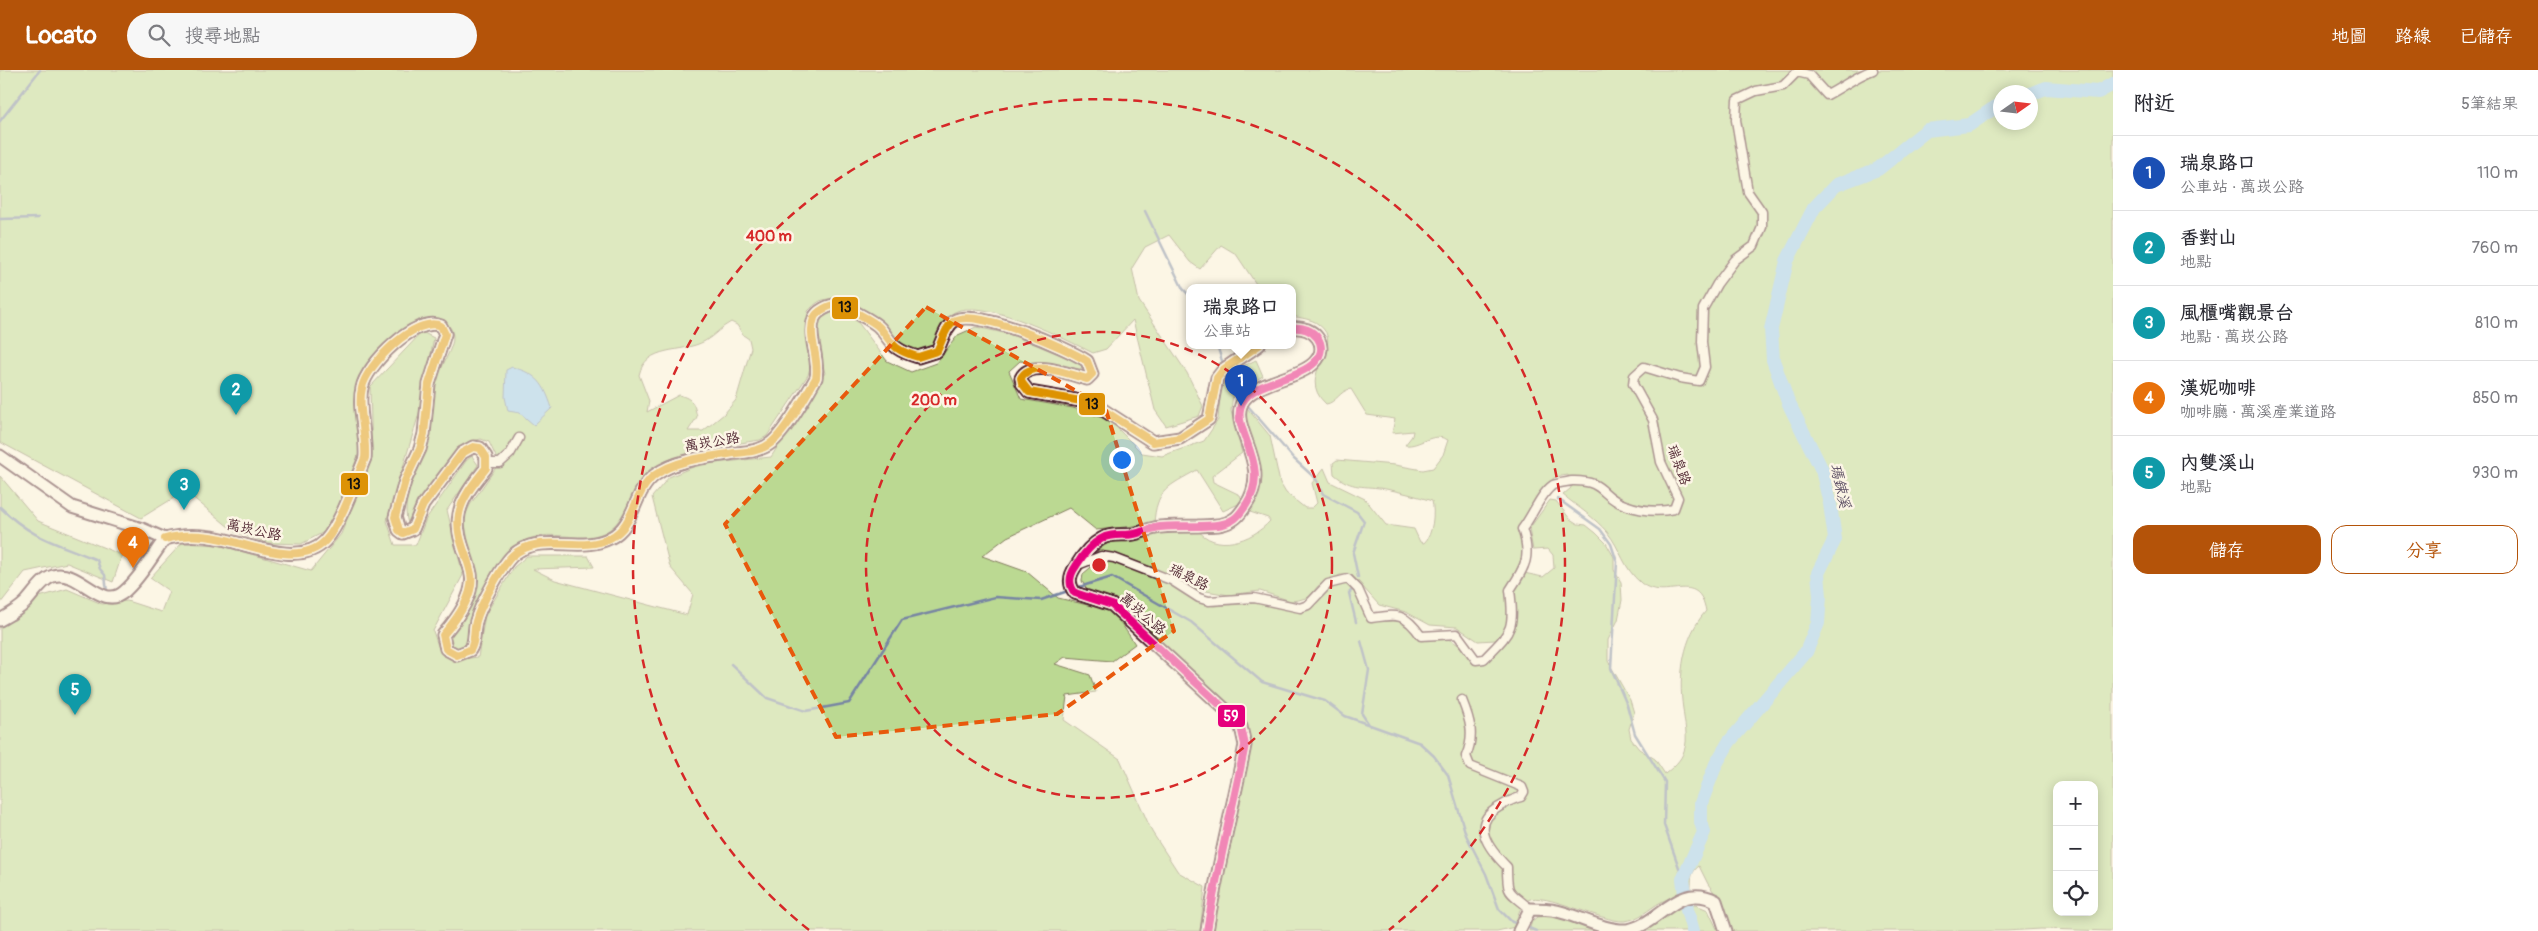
<!DOCTYPE html>
<html lang="zh-TW">
<meta charset="utf-8">
<style>
:root{--surface:#fff;--page:#f7f7f7;--text:#2b2b33;--muted:#7c7c81;--line:#e1e1e2;--accent:#b45309}
body{margin:0;font-family:Pangolin,"LXGW WenKai TC",sans-serif;background:var(--page);color:var(--text)}
.controls{position:absolute;right:15px;bottom:15px;display:grid;overflow:hidden;border-radius:10px;box-shadow:0 2px 12px #0003}
.controls button{width:45px;height:45px;display:grid;place-items:center;padding:0;border:0;border-bottom:1px solid var(--line);background:var(--surface);color:var(--text);font:25px sans-serif}
.compass{position:absolute;left:1993px;top:15px;width:45px;height:45px;border-radius:50%;background:var(--surface);box-shadow:0 2px 12px #0003;rotate:76deg}
.you{position:absolute;left:1121px;top:389px;width:18px;height:18px;margin:-12px;border:4px solid #fff;border-radius:50%;background:#1a73e8;box-shadow:0 0 0 8px #1a73e833}
.badge{display:grid;place-items:center;width:32px;height:32px;border-radius:50%;background:var(--accent);color:#fff;font-size:16px;font-weight:700}
.pin{position:absolute;translate:-50% -41px;filter:drop-shadow(0 1px 2px #0008)}
.pin::after{content:'';position:absolute;top:26px;width:18px;height:15px;background:inherit;clip-path:polygon(0 0,100% 0,50% 100%)}
.popup{position:absolute;left:1186px;top:214px;width:110px;height:65px;box-sizing:border-box;display:grid;place-content:center;border-radius:10px;background:var(--surface);filter:drop-shadow(0 1px 4px #0005);font-size:16px;white-space:nowrap;color:var(--muted)}
.popup b{font-size:19px;color:var(--text)}
.popup::after{content:'';position:absolute;left:50%;top:100%;margin-left:-10px;border:10px solid transparent;border-top-color:var(--surface)}
.list{margin:0;padding:0;list-style:none}
h2{display:flex;justify-content:space-between;align-items:center;height:65px;margin:0;padding:0 20px;font-size:21px}
h2 small{font-size:16px;font-weight:400;color:var(--muted)}
.list li{display:grid;grid-template-columns:32px 1fr auto;gap:15px;align-items:center;box-sizing:border-box;height:75px;padding:0 20px;border-top:1px solid var(--line)}
.list b{display:block;font-size:19px;white-space:nowrap}
.list p{margin:0;font-size:16px;white-space:nowrap;color:var(--muted)}
.list em{font-size:16px;font-style:normal;color:var(--muted)}
.actions{display:flex;gap:10px;padding:15px 20px}
.actions a{flex:1;padding:11px 0;border:1px solid var(--accent);border-radius:15px;text-align:center;font-size:18px;color:var(--accent)}
.actions .main{background:var(--accent);color:#fff}
.icon{flex:none;width:28px;height:28px;fill:none;stroke:currentColor;stroke-width:2;stroke-linecap:round;stroke-linejoin:round}
.map{position:relative;flex:none;width:2113px;height:861px;overflow:hidden}
header{display:flex;align-items:center;gap:30px;box-sizing:border-box;height:70px;padding:0 25px;background:var(--accent);color:#fff}
header strong{font-size:24px}
nav{display:flex;gap:28px;margin-inline-start:auto;font-size:18px}
.search{width:350px;height:45px;background:var(--page);display:flex;align-items:center;gap:12px;box-sizing:border-box;padding:0 18px;border-radius:28px;color:var(--muted);font-size:19px}
main{display:flex}
aside{flex:1;background:var(--surface)}
.map>svg:first-child{display:block}
.green{fill:#bbd992;stroke:#827c5e;fill-rule:evenodd}
.water{fill:#95c9f3;stroke:#7785a3}
.lines{fill:none;stroke-linecap:round;stroke-linejoin:round}
.stream{stroke:#7785a3;stroke-width:2.5}
.river{stroke:#95c9f3;stroke-width:14}
.street-casing{stroke:#4a1f2b;stroke-width:11}
.secondary-casing{stroke:#4a1f2b;stroke-width:15}
.street{stroke:#fcf5e5;stroke-width:8}
.secondary{stroke:#fcf5e5;stroke-width:11}
.bus-1-casing{stroke:#fcf5e5;stroke-width:11}
.bus-2-casing{stroke:#fcf5e5;stroke-width:11}
.bus-1{stroke:#dd9206;stroke-width:8}
.bus-2{stroke:#e5007d;stroke-width:8}
.marked{fill:none;stroke:#e8590c;stroke-width:4;stroke-dasharray:10 6;stroke-linejoin:round}
.ring{fill:none;stroke:#d62828;stroke-width:2.5;stroke-dasharray:9 6}
.labels{text-anchor:middle;dominant-baseline:central;stroke-width:5;stroke-linejoin:round;paint-order:stroke}
.street-label{font-size:14px;fill:#4a1f2b;stroke:#fcf5e5}
.water-label{font-size:15px;font-style:italic;fill:#605267;stroke:#fcf5e5}
.centre{fill:#d62828;stroke:#fcf5e5;stroke-width:2.5}
.ring-label{font-size:15px;text-anchor:middle;font-weight:bold;fill:#d62828;stroke:#fcf5e5;stroke-width:5;stroke-linejoin:round;paint-order:stroke}
.line-badge{stroke:#fcf5e5;stroke-width:2}
.badge-label{font-size:14px;text-anchor:middle;font-weight:bold;fill:#fff}
.pale-badge-label{font-size:14px;text-anchor:middle;font-weight:bold;fill:#111}
</style>
<header>
<strong>Locato</strong>
<div class="search"><svg class="icon" aria-label="search" viewBox="0 0 24 24"><circle cx="10" cy="10" r="6"/><path d="M15 15l6 6"/></svg>搜尋地點</div>
<nav><a>地圖</a><a>路線</a><a>已儲存</a></nav>
</header>
<main>
<div class="map">
<svg width="2113" height="861" viewBox="0 0 2113 861">
<rect width="100%" height="100%" fill="#fcf5e5"/>
<filter id="ink" filterUnits="userSpaceOnUse"><feTurbulence type="fractalNoise" baseFrequency=".02" numOctaves="2"/><feDisplacementMap in="SourceGraphic" scale="10" xChannelSelector="R" yChannelSelector="G"/><feConvolveMatrix kernelMatrix="1 2 1 2 8 2 1 2 1" color-interpolation-filters="sRGB"/></filter>
<g filter="url(#ink)">
<path class="green" d="M0,0H2113V861L2041,859L2006,861H1730L1722,833L1708,814L1699,796C1688,805 1693,811 1690,822C1681,825 1669,827 1661,832C1648,839 1639,850 1624,851C1602,852 1543,821 1528,830C1519,836 1517,848 1515,857L1497,861H1211L1246,656L1229,636L1136,550L1089,524L1082,511L1083,504L1097,492L1109,490L1166,512L1204,534L1214,536L1258,533L1296,541L1330,517L1347,512L1355,519L1368,548C1399,549 1401,549 1424,569C1433,569 1444,566 1452,571C1467,578 1468,597 1488,592C1513,563 1520,561 1512,521L1524,503L1543,507L1554,498L1553,485L1548,479L1533,480L1529,459L1550,430L1556,431L1570,449L1578,454L1586,455L1596,463L1606,473L1614,487V500L1621,512L1622,530L1618,550L1608,570V591L1630,630L1634,643L1629,659L1631,669L1639,679L1655,689L1665,704C1673,697 1681,691 1684,681C1689,669 1684,651 1683,639C1678,605 1683,567 1706,541C1698,498 1666,533 1641,513C1623,498 1621,479 1607,462C1595,448 1578,437 1563,425L1571,418L1568,405L1555,407L1544,417L1525,449L1522,488L1506,522L1509,539L1507,559L1495,570L1478,571L1457,557L1430,555L1406,542L1379,535L1352,505H1340L1318,516L1309,527L1299,530L1291,531L1260,521L1229,525L1195,519L1170,505L1125,487L1097,482C1111,462 1172,461 1196,458C1215,484 1252,471 1270,451L1268,448L1250,442L1249,437L1253,431L1242,340L1247,338L1270,366L1280,413L1286,423L1305,438H1312L1317,433L1312,413L1324,398L1330,412L1365,429L1386,455L1414,459L1420,472L1424,473C1433,465 1435,442 1432,431C1417,426 1401,422 1386,419C1364,415 1352,420 1334,404L1333,393L1337,390L1395,395L1423,400L1433,398L1443,385L1448,370C1432,361 1420,377 1405,375L1412,366L1413,361L1392,363L1395,349L1367,345L1351,319C1340,320 1336,333 1326,334C1293,304 1349,276 1318,254C1312,249 1300,248 1292,246V217H1258L1236,184L1221,175L1200,199L1190,192L1169,165L1145,177L1132,198L1139,231L1187,303L1203,336L1199,346L1166,356L1155,340L1133,250L1106,279L1093,283C1063,268 993,232 960,240C932,247 946,290 909,279C897,275 891,262 882,253C869,240 838,223 820,231C816,233 811,238 808,241L807,273L811,294L808,305L767,366L760,370C734,374 662,384 645,404C630,422 625,456 601,464C582,471 560,463 540,466C491,474 476,534 470,576L457,580L453,577L451,567L457,556L471,488L464,448L470,435L495,399L497,389L489,372L481,369L471,371L458,380L412,453L408,454C399,423 423,396 429,366C433,348 431,328 437,309C440,298 454,277 453,267C453,255 443,250 432,250L364,301L356,317L362,375L338,437L324,462L301,474L269,473L235,462L185,421L141,448L0,372ZM2000,22H2030V52H2000ZM731,252L737,255L743,265L749,269L751,278L736,330L724,344L703,361H688L697,347C694,333 693,329 679,325L647,342L649,331L639,305C646,274 682,284 705,271C714,266 721,257 731,252ZM2057,715H2094V842H2057Z
M842,241L857,251L887,291L911,302L936,293L958,265L976,257L1013,265L1082,294L1081,299L1020,291L1009,301L1021,329L1073,338L1109,350L1142,383L1162,386L1204,371L1218,350L1221,316L1237,299L1256,290L1263,306L1233,323L1231,341L1242,383L1212,406L1213,412L1240,425L1243,432L1223,441L1197,400C1169,416 1156,419 1154,454L1096,460L1069,438L1007,467L982,486L1027,502L1058,528L1113,541L1135,574L1112,591L1065,587L1055,594L1090,605L1096,622L1067,626L1064,650L1120,689L1152,762L1178,802L1205,817L1200,861H0V553L15,550L39,527L67,519L102,534L127,531L161,542L169,521L150,508L182,473L219,475L311,501L341,464L372,388L370,317L422,262L434,268L420,340L387,451L395,475H416L426,449L466,391L472,386L478,395L447,440L463,505L433,561L439,579L455,590L478,587L485,545L514,497L527,486H588L594,497L533,499L555,510L687,545L693,524L670,497L652,427L669,407L698,395L771,387L825,303L811,255L819,244Z
M0,406L38,451L122,485L113,512L67,493L25,502L0,534Z
M1696,835L1708,840L1718,861H1634L1676,836Z
M1549,846L1607,860L1614,861H1529L1532,851L1537,847Z"/>
<path class="water" d="M512,297C538,304 544,314 552,338L534,355L520,343L508,341L505,327L506,300Z"/>
<g class="lines">
<path class="stream" d="M0,51L40,0
M1145,141L1183,219L1190,226
M0,149L38,148
M1217,275L1222,291
M1227,304L1239,325
M1248,336L1294,389L1316,409L1323,424L1357,442L1364,451L1353,483L1358,507
M1558,429L1600,459L1611,474L1617,492L1611,598L1627,635L1635,664L1665,712L1664,755L1683,809
M0,437C32,469 57,473 97,490L100,499L105,505L107,522
M1079,517L1112,507L1191,552L1262,612L1325,631L1345,646L1420,673L1434,686L1448,705L1466,765L1486,804L1499,839L1512,852L1519,854
M1353,519L1349,523L1356,552
M1361,571L1369,600L1362,644L1370,656
M731,594L767,628L806,641L849,633L902,550L995,527L1041,530L1065,522
M1524,856L1536,861"/>
<path class="river" d="M2030,24L2046,18L2098,22L2113,14
M1693,861L1687,840L1683,809L1704,762L1701,752V733L1716,694L1729,672L1806,582L1818,553L1820,526L1818,503L1835,469L1830,434L1822,400L1788,332L1773,290L1771,259L1787,191L1814,138L1836,115L1878,99L1927,60L1969,55L2000,34"/>
<g class="street-casing">
<path id="street" d="M487,393H500L510,384L519,368
M1078,495L1101,486L1114,488L1171,510L1199,528L1209,531L1254,528L1300,538L1308,535L1328,514L1348,509L1358,519L1371,548C1398,544 1405,543 1421,566L1457,564L1476,590L1484,589C1511,561 1515,561 1510,520C1525,497 1532,487 1522,459C1532,447 1540,424 1553,415C1558,413 1567,412 1572,411C1606,410 1600,427 1625,435C1641,441 1659,442 1674,439L1678,428L1661,392L1653,350L1633,314L1634,306L1644,297L1680,308L1699,311L1705,297L1702,272L1703,239L1717,214L1735,190L1754,176L1762,157V142L1748,122L1736,50L1737,30L1756,21L1783,16L1797,2L1809,5L1827,25C1843,17 1856,6 1873,0
M1462,630C1470,650 1475,665 1466,686L1470,696L1522,717L1524,722L1521,727C1512,729 1506,733 1499,737C1469,754 1489,779 1507,797C1507,827 1509,820 1530,839"/>
</g>
<g class="secondary-casing">
<path id="secondary" d="M0,386L72,437L142,459L165,469
M165,469C183,464 204,465 222,469C250,475 301,497 325,471C340,455 356,410 365,388C367,365 357,338 362,318C366,295 417,244 441,256L445,264L429,314L424,364L420,379L405,411L395,447L399,460L403,463L413,459L423,435L462,383L473,377L480,378L486,387V398C475,412 462,427 459,444C455,467 467,483 471,504C475,525 456,550 443,565L446,579L457,585L470,580C476,571 473,562 476,551C480,536 501,497 512,486C539,461 580,484 610,468C636,455 633,421 655,405C677,389 709,387 735,383C747,382 761,381 771,373C784,363 807,324 816,308C820,288 807,267 814,248C817,241 829,235 836,235C844,235 875,252 880,258C886,265 890,273 897,278C904,283 911,285 918,287L937,281C942,272 945,257 954,251C974,237 1067,278 1087,291L1092,304L1087,309C1071,305 1031,288 1021,308L1022,313L1029,322L1087,332L1097,336L1153,372L1180,368L1209,349L1217,308L1224,299L1259,275
M0,550C9,545 18,540 25,533C34,524 41,510 53,506C80,498 102,543 125,521C141,507 152,486 165,469
M1207,861C1217,798 1233,737 1245,675L1241,657L1229,643L1112,535L1075,523C1068,514 1069,506 1076,496C1082,486 1090,475 1101,469C1110,463 1124,466 1134,464C1143,462 1151,458 1160,457C1172,456 1185,456 1198,456C1210,455 1223,457 1234,449C1239,446 1243,439 1246,435C1273,395 1229,359 1242,333C1252,312 1298,309 1314,293C1331,276 1314,255 1292,258
M1519,861L1530,839C1539,839 1548,839 1557,841C1579,846 1603,861 1627,860C1660,855 1677,811 1716,831L1726,861"/>
</g>
<use href="#street" class="street"/>
<use href="#secondary" class="secondary"/>
<g class="bus-1-casing">
<path id="bus-1" d="M165,469C183,464 204,465 222,469C250,475 301,497 325,471C340,455 356,410 365,388C367,365 357,338 362,318C366,295 417,244 441,256L445,264L429,314L424,364L420,379L405,411L395,447L399,460L403,463L413,459L423,435L462,383L473,377L480,378L486,387V398C475,412 462,427 459,444C455,467 467,483 471,504C475,525 456,550 443,565L446,579L457,585L470,580C476,571 473,562 476,551C480,536 501,497 512,486C539,461 580,484 610,468C636,455 633,421 655,405C677,389 709,387 735,383C747,382 761,381 771,373C784,363 807,324 816,308C820,288 807,267 814,248C817,241 829,235 836,235C844,235 875,252 880,258C886,265 890,273 897,278C904,283 911,285 918,287L937,281C942,272 945,257 954,251C974,237 1067,278 1087,291L1092,304L1087,309C1071,305 1031,288 1021,308L1022,313L1029,322L1087,332L1097,336L1153,372L1180,368L1209,349L1217,308L1224,299L1259,275"/>
</g>
<g class="bus-2-casing">
<path id="bus-2" d="M1207,861C1217,798 1233,737 1245,675L1241,657L1229,643L1112,535L1075,523C1068,514 1069,506 1076,496C1082,486 1090,475 1101,469C1110,463 1124,466 1134,464C1143,462 1151,458 1160,457C1172,456 1185,456 1198,456C1210,455 1223,457 1234,449C1239,446 1243,439 1246,435C1273,395 1229,359 1242,333C1252,312 1298,309 1314,293C1331,276 1314,255 1292,258"/>
</g>
<use href="#bus-1" class="bus-1"/>
<use href="#bus-2" class="bus-2"/>
</g>
</g>
<path d="M0 0H2113V861H0ZM926,237L1105,337L1174,561L1057,644L836,667L725,454Z" fill="#fcf5e5" fill-opacity=".55" fill-rule="evenodd"/>
<path class="marked" d="M926,237L1105,337L1174,561L1057,644L836,667L725,454Z"/>
<g class="ring">
<circle cx="1099" cy="495" r="233"/>
<path d="M809 860A466 466 0 1 1 1389 860"/>
</g>
<g class="labels">
<g class="street-label">
<text transform="translate(712 372) rotate(-10)">萬崁公路</text>
<text transform="translate(1679 395) rotate(70)">瑞泉路</text>
<text transform="translate(254 460) rotate(12)">萬崁公路</text>
<text transform="translate(1189 507) rotate(27)">瑞泉路</text>
<text transform="translate(1143 544) rotate(41)">萬崁公路</text>
</g>
<g class="water-label">
<text transform="translate(1840 416) rotate(77)">瑪鋉溪</text>
</g>
</g>
<circle cx="1099" cy="495" r="8" class="centre"/>
<g class="ring-label">
<text x="769" y="171">400 m</text>
<text x="934" y="335">200 m</text>
</g>
<g class="line-badge">
<rect x="831" y="226" width="28" height="24" rx="5" fill="#dd9206"/>
<rect x="1078" y="322" width="28" height="24" rx="5" fill="#dd9206"/>
<rect x="340" y="402" width="29" height="24" rx="5" fill="#dd9206"/>
<rect x="1217" y="634" width="29" height="24" rx="5" fill="#e5007d"/>
</g>
<g class="badge-label">
<text x="1231" y="651">59</text>
</g>
<g class="pale-badge-label">
<text x="845" y="242">13</text>
<text x="1092" y="339">13</text>
<text x="354" y="419">13</text>
</g>
</svg>
<div class="controls">
<button>+</button>
<button>−</button>
<button><svg class="icon" aria-label="locate" viewBox="0 0 24 24"><circle cx="12" cy="12" r="6"/><path d="M12 2v4M12 18v4M2 12h4M18 12h4"/></svg></button>
</div>
<svg class="compass" viewBox="-18 -18 36 36"><path d="M0-13l5 13h-10z" fill="#e53935"/><path d="M0 13l5-13h-10z" fill="#7c7c81"/></svg>
<div class="you"></div>
<div class="pin badge" style="left:1241px;top:336px;background:#1a4fb4">1</div>
<div class="popup"><b>瑞泉路口</b>公車站</div>
<div class="pin badge" style="left:236px;top:345px;background:#0f9aa8">2</div>
<div class="pin badge" style="left:184px;top:440px;background:#0f9aa8">3</div>
<div class="pin badge" style="left:133px;top:498px;background:#e8710a">4</div>
<div class="pin badge" style="left:75px;top:645px;background:#0f9aa8">5</div>
</div>
<aside>
<h2>附近<small>5筆結果</small></h2>
<ul class="list">
<li><span class="badge" style="background:#1a4fb4">1</span><div><b>瑞泉路口</b><p>公車站 · 萬崁公路</p></div><em>110 m</em></li>
<li><span class="badge" style="background:#0f9aa8">2</span><div><b>香對山</b><p>地點</p></div><em>760 m</em></li>
<li><span class="badge" style="background:#0f9aa8">3</span><div><b>風櫃嘴觀景台</b><p>地點 · 萬崁公路</p></div><em>810 m</em></li>
<li><span class="badge" style="background:#e8710a">4</span><div><b>漢妮咖啡</b><p>咖啡廳 · 萬溪產業道路</p></div><em>850 m</em></li>
<li><span class="badge" style="background:#0f9aa8">5</span><div><b>內雙溪山</b><p>地點</p></div><em>930 m</em></li>
</ul>
<div class="actions"><a class="main">儲存</a><a>分享</a></div>
</aside>
</main>
